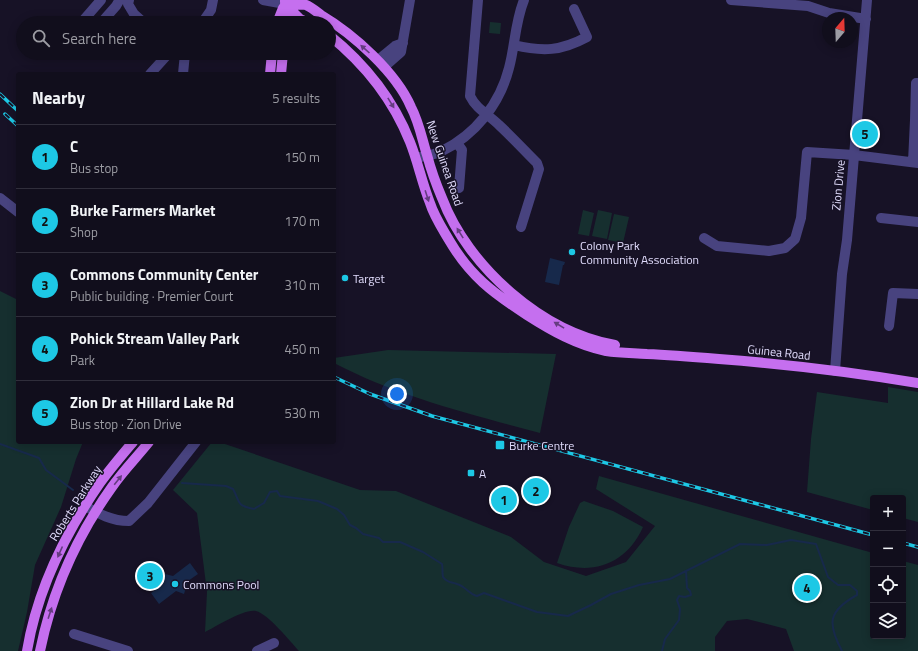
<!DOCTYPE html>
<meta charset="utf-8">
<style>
:root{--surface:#110e1c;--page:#1e1c29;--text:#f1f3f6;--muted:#9c9ca3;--line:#302e3b;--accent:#1dc8e5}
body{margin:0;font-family:"Titillium Web",sans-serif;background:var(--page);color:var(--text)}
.controls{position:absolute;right:12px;bottom:12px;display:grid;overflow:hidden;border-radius:4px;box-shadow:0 2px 10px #0003}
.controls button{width:36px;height:36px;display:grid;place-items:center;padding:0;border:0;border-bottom:1px solid var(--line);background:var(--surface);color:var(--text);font:20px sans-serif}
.compass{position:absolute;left:822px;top:12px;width:36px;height:36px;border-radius:50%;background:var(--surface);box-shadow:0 2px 10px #0003;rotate:19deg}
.you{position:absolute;left:397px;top:394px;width:14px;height:14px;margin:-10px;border:3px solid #fff;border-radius:50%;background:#1a73e8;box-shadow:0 0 0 6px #1a73e833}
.badge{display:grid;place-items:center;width:26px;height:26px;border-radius:50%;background:var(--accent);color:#111;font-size:13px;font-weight:700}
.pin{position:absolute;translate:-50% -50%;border:2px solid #fff;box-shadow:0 1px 4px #0006}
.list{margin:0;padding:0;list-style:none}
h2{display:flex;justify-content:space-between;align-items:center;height:52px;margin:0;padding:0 16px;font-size:17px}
h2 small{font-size:13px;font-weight:400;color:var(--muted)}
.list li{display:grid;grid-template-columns:26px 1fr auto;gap:12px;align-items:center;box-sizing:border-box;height:64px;padding:0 16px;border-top:1px solid var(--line)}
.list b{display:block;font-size:15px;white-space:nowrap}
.list p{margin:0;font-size:13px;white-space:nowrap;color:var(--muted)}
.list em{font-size:13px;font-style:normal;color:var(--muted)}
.icon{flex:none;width:22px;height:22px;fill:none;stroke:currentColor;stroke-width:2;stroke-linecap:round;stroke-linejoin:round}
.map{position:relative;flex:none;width:918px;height:651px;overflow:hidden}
.search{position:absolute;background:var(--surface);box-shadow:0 2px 10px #0003;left:16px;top:16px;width:320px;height:44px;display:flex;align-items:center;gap:10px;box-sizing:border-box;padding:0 14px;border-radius:22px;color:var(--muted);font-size:15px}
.panel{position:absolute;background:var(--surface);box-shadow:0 2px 10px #0003;left:16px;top:72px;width:320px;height:372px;border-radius:4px}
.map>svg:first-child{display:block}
.green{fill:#162f2f}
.water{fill:#17294b}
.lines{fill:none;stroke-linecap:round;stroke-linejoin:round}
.stream{stroke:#17294b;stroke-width:2}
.minor{stroke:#48437f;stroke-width:10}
.major{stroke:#c56fef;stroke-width:10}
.rail-casing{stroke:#1dc8e5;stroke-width:3.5}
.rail{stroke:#171226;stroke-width:2;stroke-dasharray:6;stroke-linecap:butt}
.oneway{fill:#653c80}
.poi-dot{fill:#1dc8e5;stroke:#171226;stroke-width:1.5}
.labels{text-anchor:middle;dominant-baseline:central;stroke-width:3;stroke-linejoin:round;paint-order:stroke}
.street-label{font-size:12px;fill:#e0dbfb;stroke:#171226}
.poi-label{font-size:12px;fill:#e0dbfb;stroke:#171226;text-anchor:start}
</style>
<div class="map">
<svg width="918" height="651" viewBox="0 0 918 651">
<rect width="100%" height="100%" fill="#171226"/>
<path class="green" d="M490,22L501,23L500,34L489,33Z
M583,210L594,213L589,236L578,234Z
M598,210L612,213L607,239L592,236Z
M614,214L629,217L623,243L608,240Z
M0,291L18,300V442H83L76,459L61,507L35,565L27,612L18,651H0Z
M388,350L556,354L540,433C470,414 399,397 334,363V358Z
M888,387L918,392V522L903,518V498H873V510L807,492L811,439L817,392L888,403Z
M212,442H219L360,490L396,491L511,537L544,562L586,576L626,562L655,526L596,489L599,476L873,553V636H903V561L918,565V651H794L786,629L747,619L727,621L715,637V651H299C290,641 268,614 256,611C245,608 215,627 205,632L207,592L197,513L173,490Z
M584,501L613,511L643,527C627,563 594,576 557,563L569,527L580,503Z"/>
<path class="water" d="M550,258L565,262L564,265H563L559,285L545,282Z
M190,563L198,574L188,581L184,594L176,591L159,604L151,593L161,586L165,574L173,576Z"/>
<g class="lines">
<path class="stream" d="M0,444L39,458L46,470L73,490
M182,483L226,486L233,489C241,504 236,505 254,509L264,503L270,492L277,491L280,496L318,501L337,509L344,515L350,525L356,528L363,534L379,538L383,542H400L423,552L442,564C443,568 442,573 443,577C447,583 452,582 457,584C465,586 469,594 477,596L484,593L537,612L568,616L591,605L611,594L639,585L670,579L740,544L767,545L791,540L816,544L828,577L838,585H850L857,591V595C828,611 827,623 842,651
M662,651L665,639L679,620L680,609L677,600L679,596L685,597L691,595L690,591L687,588L686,571"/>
<path class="minor" d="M129,0L128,4L134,14L144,23
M263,0L285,4
M478,0L470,96C477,110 488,114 499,125C512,137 524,150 537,163L539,169L521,227
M731,0L808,6L829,13L866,19
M81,23L101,0
M101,23L116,6L119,1
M202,23L211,10L213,0
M514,45C543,52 561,51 587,37L574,9
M378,60L395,46L403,43
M384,67L401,52L410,0
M150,74L169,53
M183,74L185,53
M918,83H916L915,120H918
M457,143L462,150L459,188
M416,158C425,156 434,155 442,151C475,135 500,104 509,68C515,46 515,22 524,0
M913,162L915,120
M0,198L18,212
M881,218L918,222
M704,238L717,246L769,251L785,248L795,239L801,218L807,152L854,155L918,163
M889,326L893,293L918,294
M835,371L842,274L847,240L867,0
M85,506C99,514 112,521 129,521L148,503L196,442
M74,634L128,651
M257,651L274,643"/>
<path class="major" d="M285,1L286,23
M285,4C291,5 300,4 306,5C311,7 317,12 321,15C353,34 396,72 411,107C419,122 422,139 427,155C431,170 436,184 442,198C468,267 542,332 615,345
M285,4L300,19L309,23
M277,23L283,8
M329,35C365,64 393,99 410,142C418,162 422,183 430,203C434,216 442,228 449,240C470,276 493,293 527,315C552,331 577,345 606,351C620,353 633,353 647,354C671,355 695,357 719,359C785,364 852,372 918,383
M270,74L272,53
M281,74L283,53
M27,651C37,591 66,532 100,483C110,469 122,455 133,442
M40,651C52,592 77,536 112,487C123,471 137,457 149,442"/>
<g class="rail-casing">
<path id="rail" d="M0,94L18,111
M5,114L18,126
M334,377L370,394L432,416L873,535
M903,543L918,547"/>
</g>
<use href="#rail" class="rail"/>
</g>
<defs><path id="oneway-solid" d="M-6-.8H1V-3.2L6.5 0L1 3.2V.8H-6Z"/></defs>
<g class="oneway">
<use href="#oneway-solid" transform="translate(365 49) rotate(-138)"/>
<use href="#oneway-solid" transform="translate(391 103) rotate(58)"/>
<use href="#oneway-solid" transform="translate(427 196) rotate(72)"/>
<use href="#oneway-solid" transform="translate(460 233) rotate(-122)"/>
<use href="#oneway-solid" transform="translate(559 325) rotate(-149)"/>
<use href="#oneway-solid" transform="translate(118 480) rotate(-51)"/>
<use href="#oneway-solid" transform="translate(60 552) rotate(114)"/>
<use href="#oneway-solid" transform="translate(50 613) rotate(-72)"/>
</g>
<g class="poi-dot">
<circle cx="572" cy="252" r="4"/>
<circle cx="345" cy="278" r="4"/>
<rect x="495" y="440" width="10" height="10" rx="2"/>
<rect x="467" y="469" width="8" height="8" rx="2"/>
<circle cx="175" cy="584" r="4"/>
</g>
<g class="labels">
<g class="street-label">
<text transform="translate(445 163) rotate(71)">New Guinea Road</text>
<text transform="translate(838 185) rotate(-85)">Zion Drive</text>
<text transform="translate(779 352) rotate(6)">Guinea Road</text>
<text transform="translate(75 503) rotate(-58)">Roberts Parkway</text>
</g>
<g class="poi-label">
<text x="580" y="245">Colony Park<tspan x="580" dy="14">Community Association</tspan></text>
<text x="353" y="278">Target</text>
<text x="509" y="445">Burke Centre</text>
<text x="479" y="473">A</text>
<text x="183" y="584">Commons Pool</text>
</g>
</g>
</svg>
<div class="controls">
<button>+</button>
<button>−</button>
<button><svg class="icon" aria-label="locate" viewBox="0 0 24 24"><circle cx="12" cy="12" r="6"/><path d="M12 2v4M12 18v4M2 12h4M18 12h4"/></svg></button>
<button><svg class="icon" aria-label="layers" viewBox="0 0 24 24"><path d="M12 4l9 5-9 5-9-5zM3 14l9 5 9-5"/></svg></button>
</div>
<svg class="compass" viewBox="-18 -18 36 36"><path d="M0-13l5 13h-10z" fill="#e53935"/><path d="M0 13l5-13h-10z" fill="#9c9ca3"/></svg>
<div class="you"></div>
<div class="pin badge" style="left:504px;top:500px">1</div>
<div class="pin badge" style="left:536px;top:491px">2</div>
<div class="pin badge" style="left:150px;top:576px">3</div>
<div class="pin badge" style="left:807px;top:588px">4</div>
<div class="pin badge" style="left:865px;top:134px">5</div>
<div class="search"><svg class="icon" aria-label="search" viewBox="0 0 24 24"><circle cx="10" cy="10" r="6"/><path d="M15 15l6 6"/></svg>Search here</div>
<section class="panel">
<h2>Nearby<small>5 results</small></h2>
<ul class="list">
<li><span class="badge">1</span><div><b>C</b><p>Bus stop</p></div><em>150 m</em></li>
<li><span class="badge">2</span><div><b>Burke Farmers Market</b><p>Shop</p></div><em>170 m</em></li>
<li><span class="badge">3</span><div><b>Commons Community Center</b><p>Public building · Premier Court</p></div><em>310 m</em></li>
<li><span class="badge">4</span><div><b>Pohick Stream Valley Park</b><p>Park</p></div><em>450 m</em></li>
<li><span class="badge">5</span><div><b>Zion Dr at Hillard Lake Rd</b><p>Bus stop · Zion Drive</p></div><em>530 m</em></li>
</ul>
</section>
</div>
